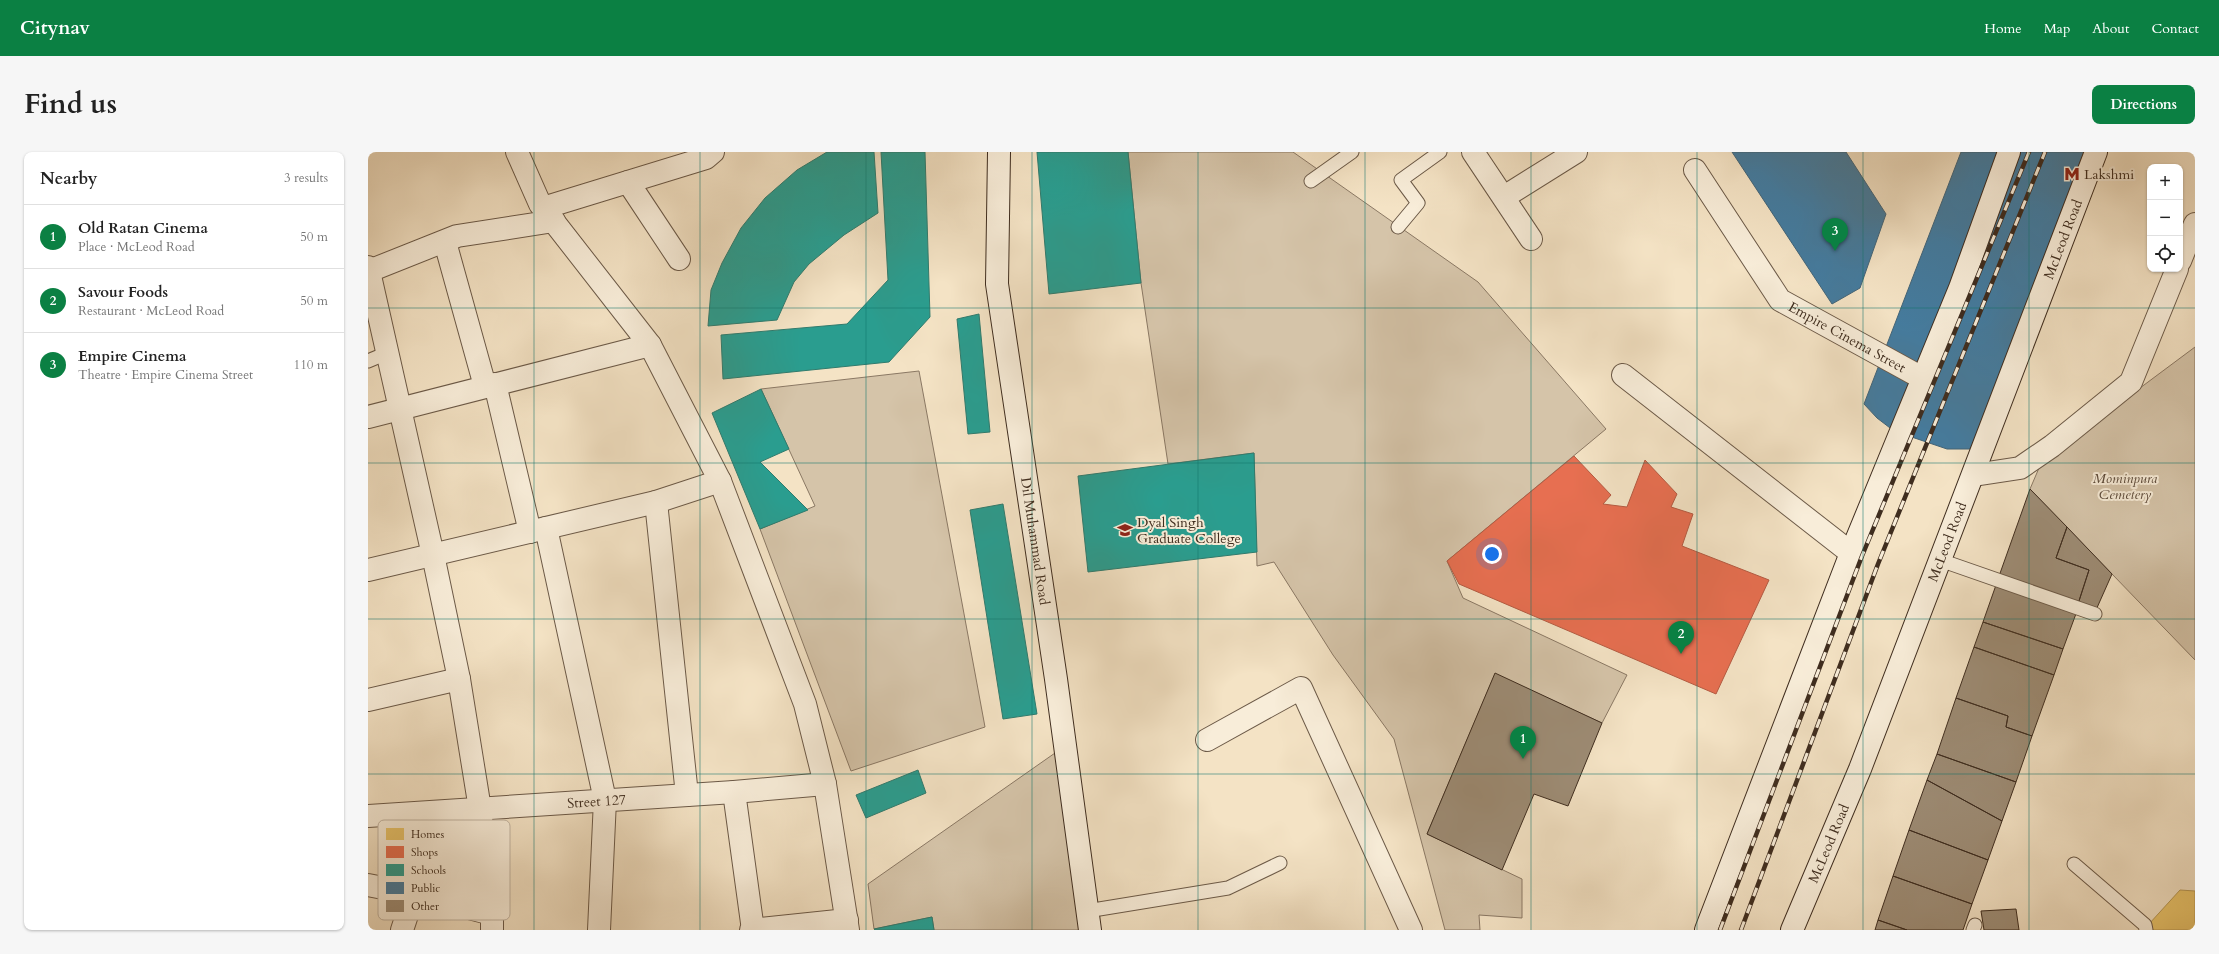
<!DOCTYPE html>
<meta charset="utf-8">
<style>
:root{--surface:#fff;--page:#f6f6f6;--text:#222;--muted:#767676;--line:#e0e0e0;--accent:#0b8043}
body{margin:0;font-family:Cardo,serif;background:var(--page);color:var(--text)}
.controls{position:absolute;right:12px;top:12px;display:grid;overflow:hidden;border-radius:8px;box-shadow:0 1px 3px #0004}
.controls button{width:36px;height:36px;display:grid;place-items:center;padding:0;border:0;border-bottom:1px solid var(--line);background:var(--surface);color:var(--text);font:20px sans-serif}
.you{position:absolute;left:1124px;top:402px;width:14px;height:14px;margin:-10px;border:3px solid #fff;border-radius:50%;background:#1a73e8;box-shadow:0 0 0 6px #1a73e833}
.badge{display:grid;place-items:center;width:26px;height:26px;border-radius:50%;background:var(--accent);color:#fff;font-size:13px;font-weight:700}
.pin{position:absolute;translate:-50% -33px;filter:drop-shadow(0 1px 2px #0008)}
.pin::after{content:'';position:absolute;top:21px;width:14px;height:12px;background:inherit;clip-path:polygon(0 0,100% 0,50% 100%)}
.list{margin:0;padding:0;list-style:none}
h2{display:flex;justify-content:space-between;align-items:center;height:52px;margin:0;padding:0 16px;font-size:17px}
h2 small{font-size:13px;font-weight:400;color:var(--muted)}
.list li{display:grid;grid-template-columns:26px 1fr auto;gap:12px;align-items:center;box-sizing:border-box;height:64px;padding:0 16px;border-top:1px solid var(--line)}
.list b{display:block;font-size:15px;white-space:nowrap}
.list p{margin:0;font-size:13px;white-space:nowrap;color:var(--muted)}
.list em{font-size:13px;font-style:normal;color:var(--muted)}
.icon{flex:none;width:22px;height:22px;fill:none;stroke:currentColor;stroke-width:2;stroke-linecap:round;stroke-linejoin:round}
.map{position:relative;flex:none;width:1827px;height:778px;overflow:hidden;border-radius:8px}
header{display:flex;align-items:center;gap:24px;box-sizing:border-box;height:56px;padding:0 20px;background:var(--accent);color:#fff}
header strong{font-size:19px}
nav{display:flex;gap:22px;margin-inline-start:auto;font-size:14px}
.intro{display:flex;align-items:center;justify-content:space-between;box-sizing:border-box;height:96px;padding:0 24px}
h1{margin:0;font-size:28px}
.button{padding:10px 18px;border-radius:8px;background:var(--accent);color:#fff;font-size:14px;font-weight:700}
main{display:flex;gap:24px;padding:0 24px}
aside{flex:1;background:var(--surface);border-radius:8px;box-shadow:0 1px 3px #0004}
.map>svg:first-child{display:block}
.green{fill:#d5c4a9;stroke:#8a7864}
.homes{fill:#e9c46a;stroke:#b69754}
.shops{fill:#e76f51;stroke:#b55b42}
.schools{fill:#2a9d8f;stroke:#307b6d}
.public{fill:#457b9d;stroke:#436477}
.building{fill:#9d8c75;stroke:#3f2d1f}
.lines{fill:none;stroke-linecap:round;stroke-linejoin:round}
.lane-casing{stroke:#6c5a48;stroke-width:15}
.street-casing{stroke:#6c5a48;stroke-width:24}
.secondary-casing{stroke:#3f2d1f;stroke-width:24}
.lane{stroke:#f8edd9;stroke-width:13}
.street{stroke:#f8edd9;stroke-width:22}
.secondary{stroke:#f8edd9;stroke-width:22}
.rail-casing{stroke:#3f2d1f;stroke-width:4.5}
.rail{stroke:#f8edd9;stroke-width:3;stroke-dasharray:9;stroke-linecap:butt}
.grid{fill:none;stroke:#0f766e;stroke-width:1;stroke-opacity:0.55}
.labels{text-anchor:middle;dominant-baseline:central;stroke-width:4;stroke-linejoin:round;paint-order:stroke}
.poi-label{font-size:14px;fill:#3f2d1f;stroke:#f8edd9;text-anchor:start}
.street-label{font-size:14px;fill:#3f2d1f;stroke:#f8edd9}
.park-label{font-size:14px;font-style:italic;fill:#5d4b3b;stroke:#f8edd9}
.key{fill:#f8edd9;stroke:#c0b3a1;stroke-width:1}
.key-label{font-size:11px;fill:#3f2d1f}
</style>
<header>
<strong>Citynav</strong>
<nav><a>Home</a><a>Map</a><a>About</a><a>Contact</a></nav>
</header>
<div class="intro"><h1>Find us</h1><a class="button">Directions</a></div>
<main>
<aside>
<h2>Nearby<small>3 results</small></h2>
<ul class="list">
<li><span class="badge">1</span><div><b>Old Ratan Cinema</b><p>Place · McLeod Road</p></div><em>50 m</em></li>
<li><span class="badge">2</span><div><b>Savour Foods</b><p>Restaurant · McLeod Road</p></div><em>50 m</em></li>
<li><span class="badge">3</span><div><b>Empire Cinema</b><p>Theatre · Empire Cinema Street</p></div><em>110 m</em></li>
</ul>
</aside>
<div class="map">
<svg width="1827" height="778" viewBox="0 0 1827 778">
<rect width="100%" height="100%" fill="#f4e3c5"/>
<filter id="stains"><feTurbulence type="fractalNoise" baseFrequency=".005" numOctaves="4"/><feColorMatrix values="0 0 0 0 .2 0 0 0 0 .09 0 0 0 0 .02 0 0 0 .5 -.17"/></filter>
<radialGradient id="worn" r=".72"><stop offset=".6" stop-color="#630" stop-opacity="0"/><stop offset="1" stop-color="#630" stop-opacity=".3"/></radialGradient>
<path class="green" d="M760,0H925L1110,130L1238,277L1079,409L1095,446L1259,523L1234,571L1127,522L1059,682L1154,727V766L1111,763L1112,778H1077L1026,587L965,503L906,410L889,414L886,301L800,312L773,131Z
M1827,195V508L1662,337L1674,309Z
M551,219L617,575L483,619L392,377L447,354L393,237Z
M697,594L722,778H566L564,765L506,777L500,732Z"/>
<path class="homes" d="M1812,738L1827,739V778H1782L1781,772Z"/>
<path class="shops" d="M1206,304L1243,343L1235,352L1259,355L1277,308L1309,342L1303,355L1325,362L1314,394L1401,428L1348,542L1091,432L1079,409Z"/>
<path class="schools" d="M459,0H506L510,61L476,83L441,112L426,130L409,168L340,174L343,138L354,111L373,76L397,46L429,18Z
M513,0H557L562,165L521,210L355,227L353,183L479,172L520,128Z
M669,0H760L773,131L681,142Z
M611,162L622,280L600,282L589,167Z
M393,237L421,297L392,310L440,358L392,377L344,261Z
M886,301L889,400L720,420L710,324Z
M635,352L669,562L635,567L602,358Z
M550,618L558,641L498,666L488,643Z
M564,765L566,778H507L506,777Z"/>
<path class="public" d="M1364,0H1478L1518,62L1492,136L1464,152Z
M1593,0H1728L1612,297H1579L1526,279L1509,266L1496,252Z"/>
<path class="building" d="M1662,337L1699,375L1688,406L1721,418L1710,452L1630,427Z
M1699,375L1744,422L1728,458L1710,452L1721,418L1688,406Z
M1628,433L1709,459L1695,497L1615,470Z
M1615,470L1695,497L1686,523L1606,495Z
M1606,495L1686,523L1664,584L1638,575L1640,564L1588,546Z
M1127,521L1234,571L1200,654L1166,642L1134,718L1059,682Z
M1588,546L1640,564L1638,575L1664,584L1648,630L1569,602Z
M1569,602L1648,630L1634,669L1559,628Z
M1559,628L1634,669L1620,708L1541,678Z
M1541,678L1620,708L1604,752L1525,724Z
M1525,724L1604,752L1595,778H1539L1510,768Z
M1648,757L1651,778H1616L1613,759Z
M1510,768L1539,778H1507Z"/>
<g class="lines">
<g class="lane-casing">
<path id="lane" d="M943,29L984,0
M1030,75L1050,51L1033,28L1072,0
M0,209L19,201
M1572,408L1727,462
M1706,712L1777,773L1778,778
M719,759L860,736L912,711
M1605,778L1607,773"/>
</g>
<g class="street-casing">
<g id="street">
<path d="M149,0L172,52L282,193L352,329L437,552L457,632L480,778"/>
<path d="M1105,0L1163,87"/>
<path id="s1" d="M1327,18L1412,148L1556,227"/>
<path d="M260,30L311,107"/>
<path d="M1136,45L1208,0"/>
<path d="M175,56L338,6L345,0"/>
<path d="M77,90L117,234"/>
<path d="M1812,109L1827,72"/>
<path d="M0,115L65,403L91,527L112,657L124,762"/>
<path d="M1,119L89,84L186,69"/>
<path d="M1255,223L1483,401"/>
<path d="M127,232L162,380"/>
<path d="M0,265L282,193"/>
<path d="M1606,323L1652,316L1684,294L1763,230L1809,117"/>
<path d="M288,350L319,643"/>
<path d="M178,376L237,648L231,778"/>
<path d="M0,418L288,350L352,329"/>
<path d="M0,548L91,527"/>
<path d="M839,588L933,536L1043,778"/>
<path d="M366,640L385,778"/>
<path id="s2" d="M0,664L366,640L457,632"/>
<path d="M0,733L46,742L124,762V778"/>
<path d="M34,778L46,742"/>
<path d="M383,778L479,768"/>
</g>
</g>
<g class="secondary-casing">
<g id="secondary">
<path id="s3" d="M631,0L629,132L688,527L722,778"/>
<path d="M1338,778L1483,401L1592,136L1641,0"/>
<path id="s4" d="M1424,778L1492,617L1728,0"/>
</g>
</g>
<use href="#lane" class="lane"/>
<use href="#street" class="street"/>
<use href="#secondary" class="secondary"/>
<g class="rail-casing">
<path id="rail" d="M1352,778L1494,404L1661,0
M1373,778L1510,412L1677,0"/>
</g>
<use href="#rail" class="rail"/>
</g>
<path class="grid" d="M166,0V778M332,0V778M498,0V778M664,0V778M830,0V778M997,0V778M1163,0V778M1329,0V778M1495,0V778M1661,0V778M0,156H1827M0,311H1827M0,467H1827M0,622H1827"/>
<defs>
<g id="metro-bare" transform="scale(1.2)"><path d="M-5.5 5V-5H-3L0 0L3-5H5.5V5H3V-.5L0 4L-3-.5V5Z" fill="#8f2418" stroke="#f8edd9" stroke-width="2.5" paint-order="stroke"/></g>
<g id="university-bare" transform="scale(1.2)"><path d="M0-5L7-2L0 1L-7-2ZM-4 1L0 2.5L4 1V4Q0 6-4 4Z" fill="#8f2418" stroke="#f8edd9" stroke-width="2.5" paint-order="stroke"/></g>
</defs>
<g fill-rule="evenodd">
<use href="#metro-bare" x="1704" y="22"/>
<use href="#university-bare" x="757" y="378"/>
</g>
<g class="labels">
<g class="poi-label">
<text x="1716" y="22">Lakshmi</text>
<text x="769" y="370">Dyal Singh<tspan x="769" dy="16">Graduate College</tspan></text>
</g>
<g class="street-label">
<text stroke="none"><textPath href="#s4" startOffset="742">McLeod Road</textPath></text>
<text stroke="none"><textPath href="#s1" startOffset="232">Empire Cinema Street</textPath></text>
<text stroke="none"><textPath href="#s3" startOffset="392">Dil Muhammad Road</textPath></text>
<text stroke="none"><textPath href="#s4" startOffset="418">McLeod Road</textPath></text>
<text stroke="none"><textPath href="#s2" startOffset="229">Street 127</textPath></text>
<text stroke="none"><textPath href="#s4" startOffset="94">McLeod Road</textPath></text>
</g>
<g class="park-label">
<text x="1757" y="326">Mominpura<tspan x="1757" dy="16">Cemetery</tspan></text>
</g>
</g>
<rect x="10" y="668" width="132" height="100" rx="6" class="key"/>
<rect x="18" y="676" width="18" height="12" fill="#e9c46a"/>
<rect x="18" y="694" width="18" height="12" fill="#e76f51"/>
<rect x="18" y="712" width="18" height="12" fill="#2a9d8f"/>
<rect x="18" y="730" width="18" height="12" fill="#457b9d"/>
<rect x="18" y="748" width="18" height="12" fill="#9d8c75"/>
<g class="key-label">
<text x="43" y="686">Homes</text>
<text x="43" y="704">Shops</text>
<text x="43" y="722">Schools</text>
<text x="43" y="740">Public</text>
<text x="43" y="758">Other</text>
</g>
<rect width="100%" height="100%" filter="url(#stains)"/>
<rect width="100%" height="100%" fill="url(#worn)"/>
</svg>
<div class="controls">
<button>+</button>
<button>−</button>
<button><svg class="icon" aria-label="locate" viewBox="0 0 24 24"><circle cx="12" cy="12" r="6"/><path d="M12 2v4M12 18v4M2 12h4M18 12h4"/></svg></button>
</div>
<div class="you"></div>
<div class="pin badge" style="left:1155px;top:607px">1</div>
<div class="pin badge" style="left:1313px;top:502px">2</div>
<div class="pin badge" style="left:1467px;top:99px">3</div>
</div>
</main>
